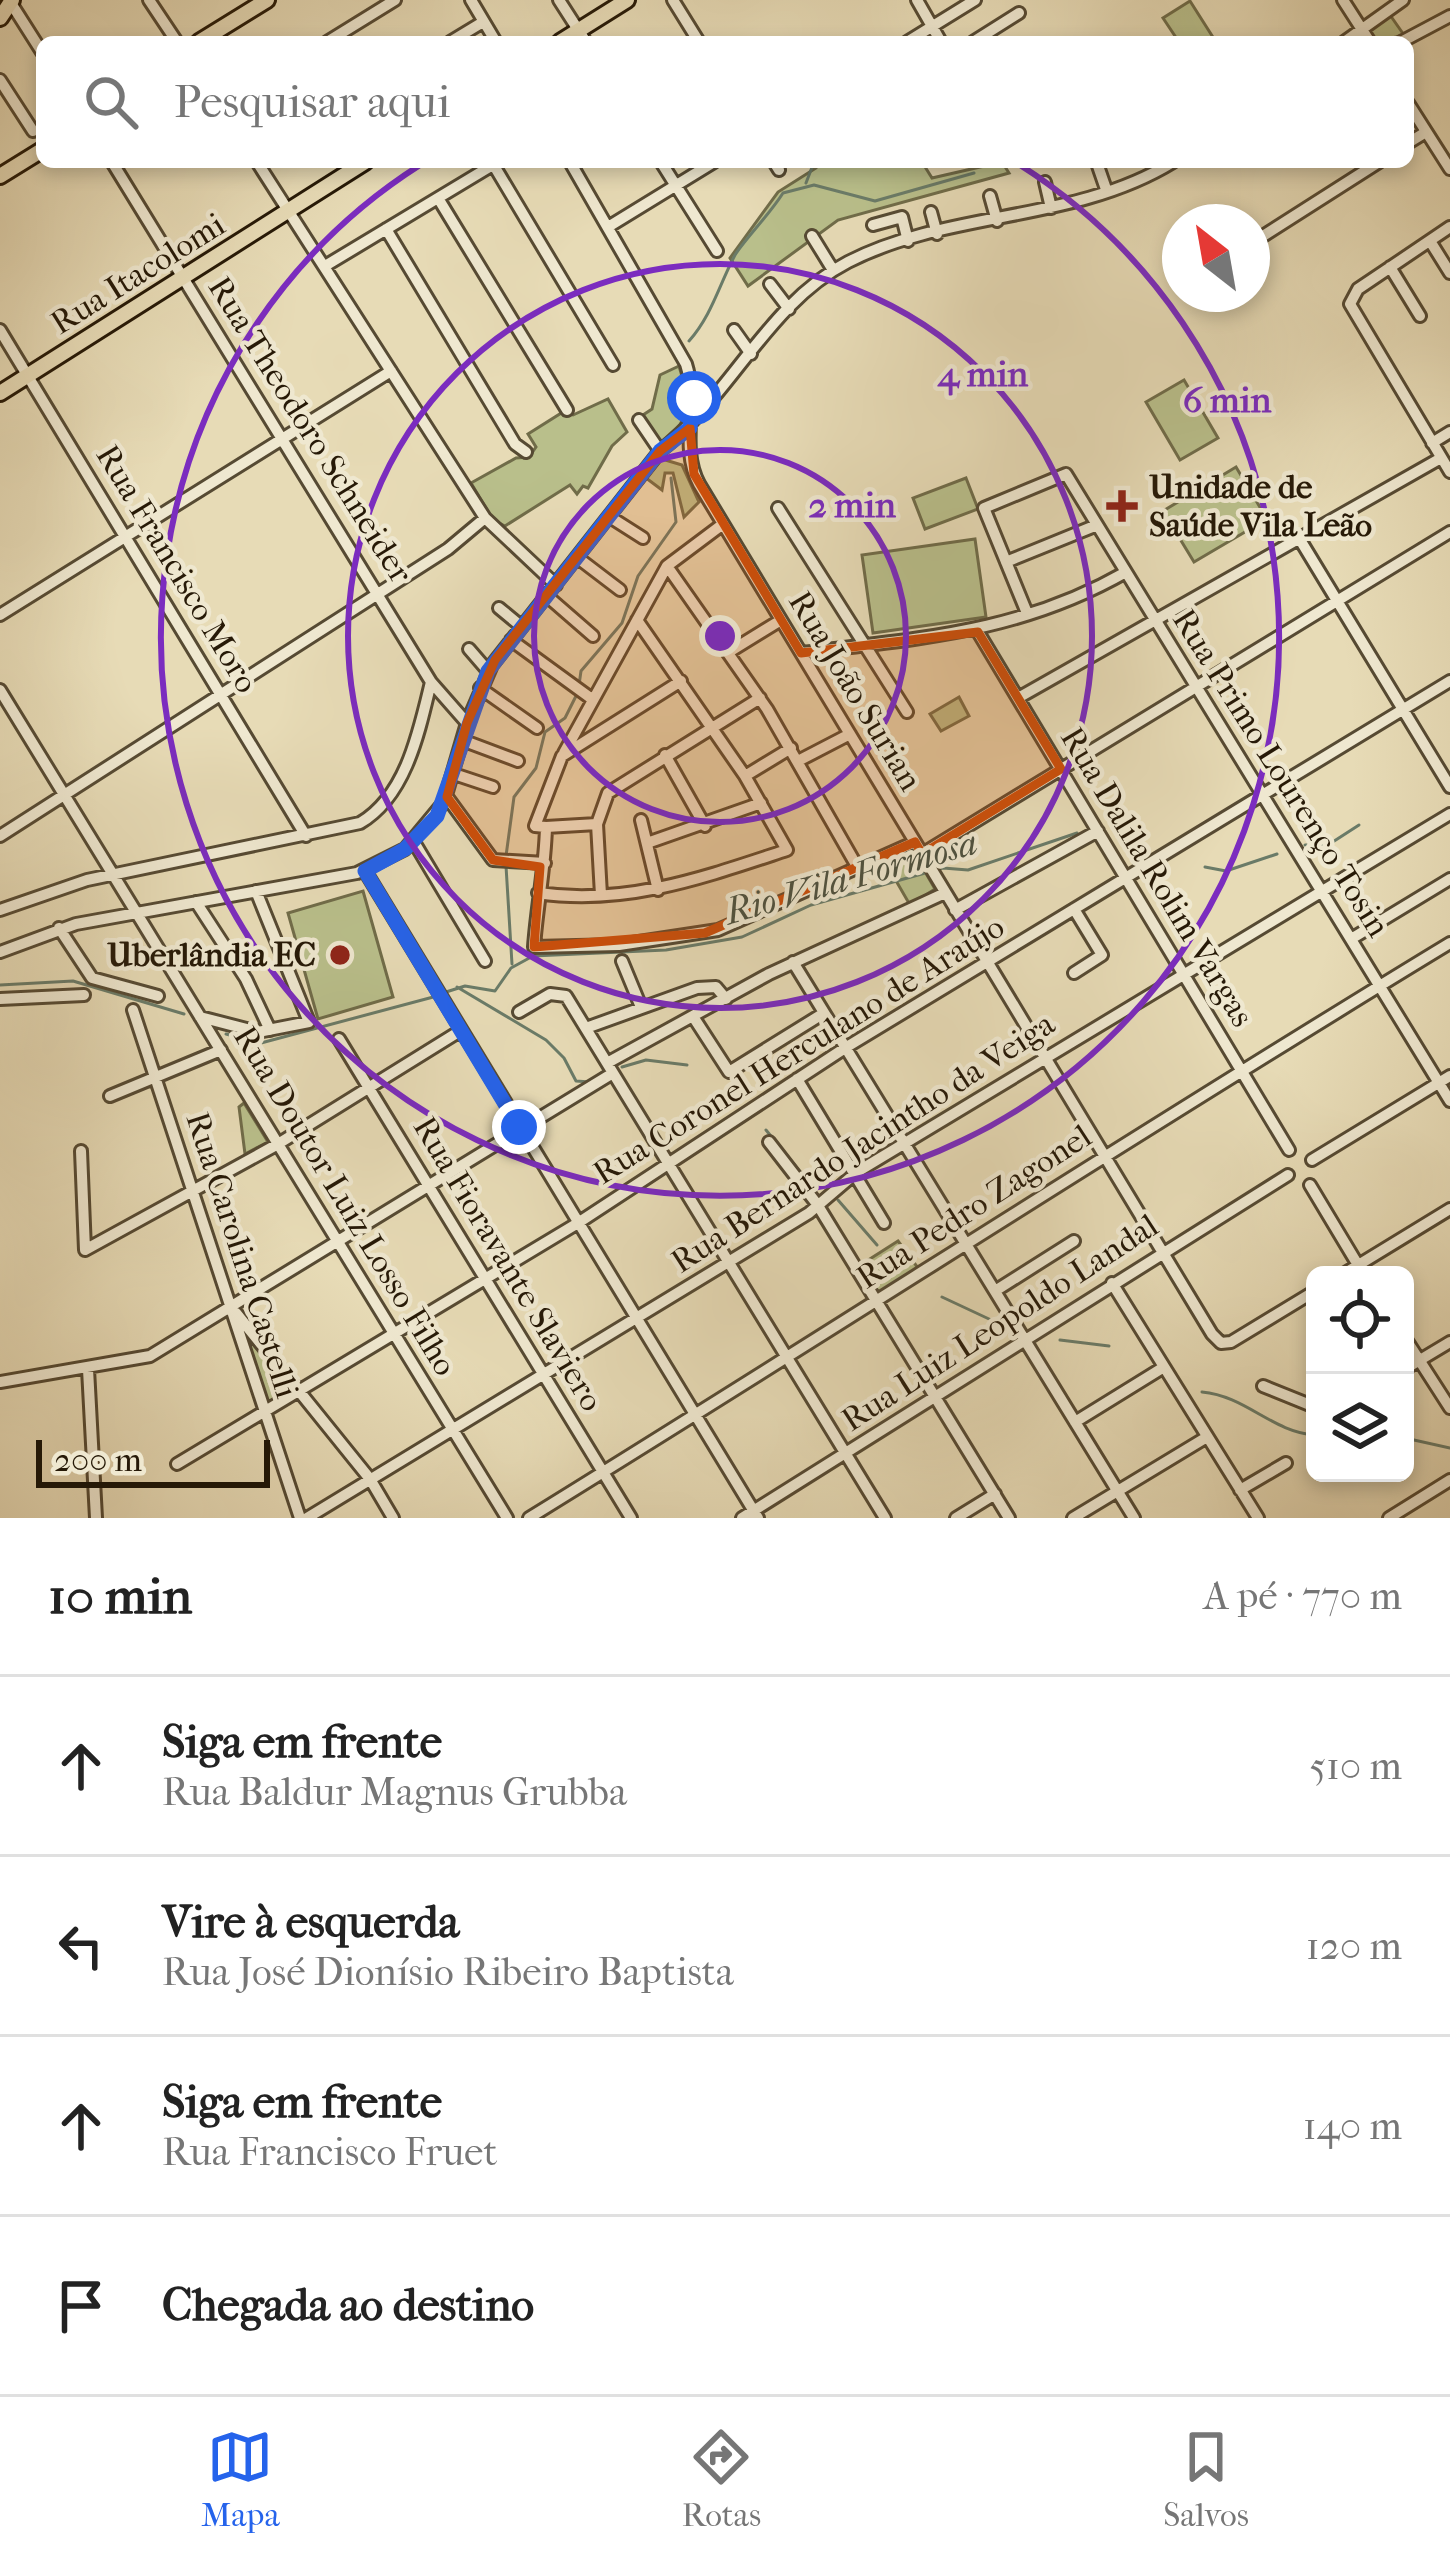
<!DOCTYPE html>
<html lang="pt">
<meta charset="utf-8">
<style>
:root{--surface:#fff;--page:#f2f2f2;--text:#222;--muted:#767676;--line:#e0e0e0;--accent:#2563eb}
body{margin:0;font-family:"IM FELL French Canon",serif;background:var(--page);color:var(--text)}
.controls{position:absolute;right:36px;bottom:36px;display:grid;overflow:hidden;border-radius:18px;box-shadow:0 6px 18px #0003}
.controls button{width:108px;height:108px;display:grid;place-items:center;padding:0;border:0;border-bottom:3px solid var(--line);background:var(--surface);color:var(--text);font:60px sans-serif}
.compass{position:absolute;left:1162px;top:204px;width:108px;height:108px;border-radius:50%;background:var(--surface);box-shadow:0 6px 18px #0003;rotate:329deg}
.scale{position:absolute;left:36px;bottom:30px;width:234px;box-sizing:border-box;padding-left:12px;border:6px solid #261907;border-top:0;font-size:33px;line-height:42px;white-space:nowrap;color:#261907;-webkit-text-stroke:9px #efe8d0;paint-order:stroke}
.stop{position:absolute;width:36px;height:36px;margin:-27px;border:9px solid #2563eb;border-radius:50%;background:#fff}
.stop.end{background:#2563eb;border-color:#fff;box-shadow:0 3px 12px #0008}
.list{margin:0;padding:0;list-style:none}
h2{display:flex;justify-content:space-between;align-items:center;height:156px;margin:0;padding:0 48px;font-size:51px}
h2 small{font-size:39px;font-weight:400;color:var(--muted)}
.list li{display:grid;grid-template-columns:78px 1fr auto;gap:36px;align-items:center;box-sizing:border-box;height:180px;padding:0 48px;border-top:3px solid var(--line)}
.list b{display:block;font-size:45px;white-space:nowrap}
.list p{margin:0;font-size:39px;white-space:nowrap;color:var(--muted)}
.list em{font-size:39px;font-style:normal;color:var(--muted)}
.icon{flex:none;width:66px;height:66px;fill:none;stroke:currentColor;stroke-width:2;stroke-linecap:round;stroke-linejoin:round}
.map{position:relative;flex:none;width:1450px;height:1518px;overflow:hidden}
.search{position:absolute;background:var(--surface);box-shadow:0 6px 18px #0003;left:36px;right:36px;top:36px;height:132px;display:flex;align-items:center;gap:30px;box-sizing:border-box;padding:0 42px;border-radius:18px;color:var(--muted);font-size:45px}
.sheet{height:876px;background:var(--surface)}
nav{display:flex;justify-content:space-around;align-items:center;box-sizing:border-box;height:168px;border-top:3px solid var(--line);background:var(--surface);font-size:33px;color:var(--muted)}
nav a{display:grid;justify-items:center;gap:6px}
nav .on{color:var(--accent)}
.map>svg:first-child{display:block}
.green{fill:#b9bf8b;stroke:#706c49;stroke-width:3}
.lines{fill:none;stroke-linecap:round;stroke-linejoin:round}
.stream{stroke:#6a7b68;stroke-width:3}
.minor-casing{stroke:#564a33;stroke-width:16}
.major-casing{stroke:#261907;stroke-width:20}
.minor{stroke:#efe8d0;stroke-width:10}
.major{stroke:#e7dbb6;stroke-width:14}
.route{stroke:#2563eb;stroke-width:15}
.marked{fill:#cb4f0b;fill-opacity:0.2;stroke:#cb4f0b;stroke-width:9;stroke-linejoin:round}
.ring{fill:none;stroke:#7b2cbf;stroke-width:6}
.poi-dot{fill:#8f2418;stroke:#efe8d0;stroke-width:4.5}
.labels{text-anchor:middle;dominant-baseline:central;stroke-width:9;stroke-linejoin:round;paint-order:stroke}
.street-label{font-size:33px;fill:#261907;stroke:#efe8d0}
.poi-label{font-size:33px;font-weight:bold;fill:#261907;stroke:#efe8d0;text-anchor:start}
.water-label{font-size:36px;font-style:italic;fill:#4e5240;stroke:#efe8d0}
.centre{fill:#7b2cbf;stroke:#efe8d0;stroke-width:6}
.ring-label{font-size:36px;text-anchor:middle;font-weight:bold;fill:#7b2cbf;stroke:#efe8d0;stroke-width:9;stroke-linejoin:round;paint-order:stroke}
</style>
<div class="map">
<svg width="1450" height="1518" viewBox="0 0 1450 1518">
<rect width="100%" height="100%" fill="#e7dbb6"/>
<filter id="stains"><feTurbulence type="fractalNoise" baseFrequency=".00167" numOctaves="4"/><feColorMatrix values="0 0 0 0 .2 0 0 0 0 .09 0 0 0 0 .02 0 0 0 .5 -.17"/></filter>
<radialGradient id="worn" r=".72"><stop offset=".6" stop-color="#630" stop-opacity="0"/><stop offset="1" stop-color="#630" stop-opacity=".3"/></radialGradient>
<path class="green" d="M1190,1L1216,42H1179L1163,18Z
M1390,15L1404,35L1376,42L1369,30Z
M816,162H922L932,178L1002,162L1009,173L838,220L748,286L730,258L778,192L816,168Z
M679,366C689,397 690,425 662,446L643,415L652,409L660,375Z
M1184,380L1218,438L1180,460L1146,402Z
M608,399L627,432L612,446L588,488L583,486L577,494L570,485L505,526L493,520L471,483L516,458L529,457L536,447L528,434L563,412L573,415Z
M662,459L682,465L699,502L684,517L673,473H665L662,490L646,478Z
M1236,467L1267,519L1194,562L1163,511Z
M966,478L978,509L925,529L913,498Z
M975,539L986,617L873,633L862,555Z
M959,697L969,716L941,731L930,714Z
M903,852L920,863L935,889L910,905L884,860Z
M363,891L393,997L318,1019L288,913Z
M244,1103L268,1142L245,1154L239,1107Z
M898,1241L921,1272L881,1297L862,1264Z
M242,1326L293,1390L268,1405Z"/>
<g class="lines">
<path class="stream" d="M806,183L814,162
M689,341C712,315 719,285 735,255C745,239 770,214 783,193L814,185L875,201L974,173
M579,685L581,671L622,623L638,576L676,522L671,478
M1305,845H1328L1359,825
M506,856L514,797L536,768L545,732L565,718L577,694
M506,866L512,964
M1205,867L1226,871L1277,854
M0,985L73,981L184,1014
M457,987L546,1040L564,1058L576,1081L590,1082L604,1071
M446,992L465,986L495,991L511,968L533,956L666,950L742,937L811,905L943,868L968,870L1077,833
M226,1034L261,1043L437,996
M622,1067L646,1060L687,1065
M766,1130L814,1189
M838,1200L877,1245
M942,1297L1004,1326
M1060,1340L1109,1346
M1202,1392C1246,1396 1272,1432 1315,1435
M1405,1438L1450,1448"/>
<g class="minor-casing">
<path id="minor" d="M9,0L42,52
M149,0L177,42
M471,0L496,42
M559,0L586,42
M673,0L699,42
M917,0L941,42
M1343,0L1370,42
M327,42L395,0
M450,42L483,22
M907,42L975,0
M973,42L1019,13
M1344,42L1403,0
M1401,42L1450,16
M0,80L33,131
M1408,103L1450,169
M1408,143L1426,132
M112,162L431,682L467,723
M257,162L485,518L556,585
M570,162L686,364C699,405 679,446 699,484L1212,1334L1221,1343L1231,1342L1315,1291
M661,162L717,251
M774,162L779,170
M493,164L613,365
M1098,166L1107,192
M1045,182L1051,208
M990,196L997,221
M438,198L567,410
M931,212L937,234
M873,225L902,217L908,241
M608,227L714,162
M1450,227L1358,289L1350,304L1450,472
M386,229L515,444L526,452
M812,236L833,270
M1430,241L1450,273
M1252,243L1379,162
M325,266L496,163
M1390,267L1420,316
M770,284L789,309
M0,330L306,836
M734,330L751,354
M639,420L660,451
M1432,443L1450,432
M778,508L907,712
M610,517L643,538
M1299,538L1450,787
M578,558L620,590
M1006,562L1097,525
M667,566L767,709L858,868
M547,596L593,636
M499,608L522,627
M1027,613L984,508L1066,474L1450,1101
M0,615L391,371
M978,632L1289,1150
M511,640L592,699
M469,649L488,671
M729,652L781,620
M801,653C920,638 1019,633 1126,572
M681,681L562,756L535,826L546,827C545,869 537,905 534,947L619,945L718,930L915,842
M480,688L537,728
M0,690L507,1518
M1018,698L1441,458
M462,740L518,761
M564,753L667,566L723,524
M665,755L705,826
M798,761L850,734
M454,774L493,787
M745,776L791,748
M447,797L493,860L545,863
M641,820L658,890
M546,827L597,824
M0,836L448,549L485,518
M414,842L485,961
M650,842L761,803
M922,854L1450,532
M365,871L758,1518
M538,893C626,906 705,877 787,850L745,776L637,620
M601,895L597,824L608,793L760,698
M196,902L246,979L270,1030
M0,910L87,880L360,823C406,796 419,732 431,682
M955,910L1098,831
M59,928L92,978L158,996
M1351,939L1450,879
M0,952L76,924L357,873L405,849L444,802L467,723L492,665L660,451C730,397 768,303 848,262C949,210 1074,223 1173,162
M622,961L641,1007
M793,962L1134,1518
M1074,973L1102,955L1074,909
M0,999L84,995
M133,1010L300,1518
M519,1012L550,994L566,996L885,1518
M200,1017L258,1032L309,1022L256,891
M694,1018L729,1072L824,1013
M586,1028L697,988L716,987L726,999
M339,1039L631,1518
M609,1062L769,974L945,893
M797,1079L884,1223
M110,1096L221,1050
M769,1142L817,1204L1009,1518
M81,1151L85,1250L278,1144L460,1031
M1312,1160L1450,1076
M1310,1185L1364,1275
M1342,1275L1450,1209
M1112,1283L1258,1518
M995,1291L1074,1241
M236,1313L370,1479L393,1518
M1405,1338L1450,1408
M88,1369L96,1518
M1405,1369L1450,1342
M0,1382L150,1356L613,1073
M1263,1386L1315,1407
M1075,1422L1164,1367
M177,1464L578,1223L845,1048L1450,681
M1240,1490L1286,1463
M307,1518L809,1213L857,1172L1450,814
M529,1518C837,1328 1140,1131 1450,943
M742,1518L1288,1175
M956,1518L995,1494
M1073,1518L1207,1437
M1389,1518L1450,1480"/>
</g>
<g class="major-casing">
<path id="major" d="M0,18L12,0
M199,42L267,0
M560,42L627,0
M0,176L42,150
M0,393L365,162"/>
</g>
<use href="#minor" class="minor"/>
<use href="#major" class="major"/>
</g>
<g class="lines">
<path class="route" d="M519,1127L365,871L405,849L437,816L488,671L660,451L690,428L694,398"/>
</g>
<path class="marked" d="M690,428L694,474L801,653L978,632L1061,769L922,854L915,842L705,933L534,947L540,867L493,860L447,797L467,723L495,660L660,451Z"/>
<g class="ring">
<circle cx="720" cy="636" r="186"/>
<circle cx="720" cy="636" r="372"/>
<path d="M1020 165A559 559 0 1 1 420 165"/>
</g>
<g class="poi-dot">
<path d="M1116 488h12v12h12v12h-12v12h-12v-12h-12v-12h12z"/>
<circle cx="340" cy="955" r="12"/>
</g>
<g class="labels">
<g class="street-label">
<text transform="translate(138 274) rotate(-32)">Rua Itacolomi</text>
<text transform="translate(310 430) rotate(58)">Rua Theodoro Schneider</text>
<text transform="translate(177 569) rotate(59)">Rua Francisco Moro</text>
<text transform="translate(855 691) rotate(59)">Rua João Surian</text>
<text transform="translate(1281 773) rotate(58)">Rua Primo Lourenço Tosin</text>
<text transform="translate(1157 877) rotate(59)">Rua Dalila Rolim Vargas</text>
<text transform="translate(799 1050) rotate(-32)">Rua Coronel Herculano de Araújo</text>
<text transform="translate(863 1143) rotate(-33)">Rua Bernardo Jacintho da Veiga</text>
<text transform="translate(345 1201) rotate(59)">Rua Doutor Luiz Losso Filho</text>
<text transform="translate(974 1207) rotate(-33)">Rua Pedro Zagonel</text>
<text transform="translate(242 1255) rotate(72)">Rua Carolina Castelli</text>
<text transform="translate(508 1264) rotate(59)">Rua Fioravante Slaviero</text>
<text transform="translate(1000 1323) rotate(-33)">Rua Luiz Leopoldo Landal</text>
</g>
<g class="poi-label">
<text x="1149" y="487">Unidade de<tspan x="1149" dy="38">Saúde Vila Leão</tspan></text>
<text x="316" y="955" text-anchor="end">Uberlândia EC</text>
</g>
<g class="water-label">
<text transform="translate(851 877) rotate(-16)">Rio Vila Formosa</text>
</g>
</g>
<circle cx="720" cy="636" r="18" class="centre"/>
<g class="ring-label">
<text x="983" y="386">4 min</text>
<text x="1227" y="412">6 min</text>
<text x="852" y="517">2 min</text>
</g>
<rect width="100%" height="100%" filter="url(#stains)"/>
<rect width="100%" height="100%" fill="url(#worn)"/>
</svg>
<div class="controls">
<button><svg class="icon" aria-label="locate" viewBox="0 0 24 24"><circle cx="12" cy="12" r="6"/><path d="M12 2v4M12 18v4M2 12h4M18 12h4"/></svg></button>
<button><svg class="icon" aria-label="layers" viewBox="0 0 24 24"><path d="M12 4l9 5-9 5-9-5zM3 14l9 5 9-5"/></svg></button>
</div>
<svg class="compass" viewBox="-18 -18 36 36"><path d="M0-13l5 13h-10z" fill="#e53935"/><path d="M0 13l5-13h-10z" fill="#767676"/></svg>
<div class="scale">200 m</div>
<div class="stop" style="left:694px;top:398px"></div>
<div class="stop end" style="left:519px;top:1127px"></div>
<div class="search"><svg class="icon" aria-label="search" viewBox="0 0 24 24"><circle cx="10" cy="10" r="6"/><path d="M15 15l6 6"/></svg>Pesquisar aqui</div>
</div>
<section class="sheet">
<h2>10 min<small>A pé · 770 m</small></h2>
<ul class="list">
<li><svg class="icon" aria-label="ahead" viewBox="0 0 24 24"><path d="M12 20V5M6 11l6-6 6 6"/></svg><div><b>Siga em frente</b><p>Rua Baldur Magnus Grubba</p></div><em>510 m</em></li>
<li><svg class="icon" aria-label="left" viewBox="0 0 24 24"><path d="M17 20v-9H6M10 6l-5 5 5 5"/></svg><div><b>Vire à esquerda</b><p>Rua José Dionísio Ribeiro Baptista</p></div><em>120 m</em></li>
<li><svg class="icon" aria-label="ahead" viewBox="0 0 24 24"><path d="M12 20V5M6 11l6-6 6 6"/></svg><div><b>Siga em frente</b><p>Rua Francisco Fruet</p></div><em>140 m</em></li>
<li><svg class="icon" aria-label="arrive" viewBox="0 0 24 24"><path d="M6 21V4h12l-3 4 3 4H6"/></svg><div><b>Chegada ao destino</b></div></li>
</ul>
</section>
<nav>
<a class="on"><svg class="icon" aria-label="map" viewBox="0 0 24 24"><path d="M3 6l6-2 6 2 6-2v14l-6 2-6-2-6 2zM9 4v14M15 6v14"/></svg>Mapa</a>
<a><svg class="icon" aria-label="directions" viewBox="0 0 24 24"><path d="M12 3l9 9-9 9-9-9zM9 14v-3h6M13 9l2 2-2 2"/></svg>Rotas</a>
<a><svg class="icon" aria-label="saved" viewBox="0 0 24 24"><path d="M7 4h10v16l-5-4-5 4z"/></svg>Salvos</a>
</nav>
